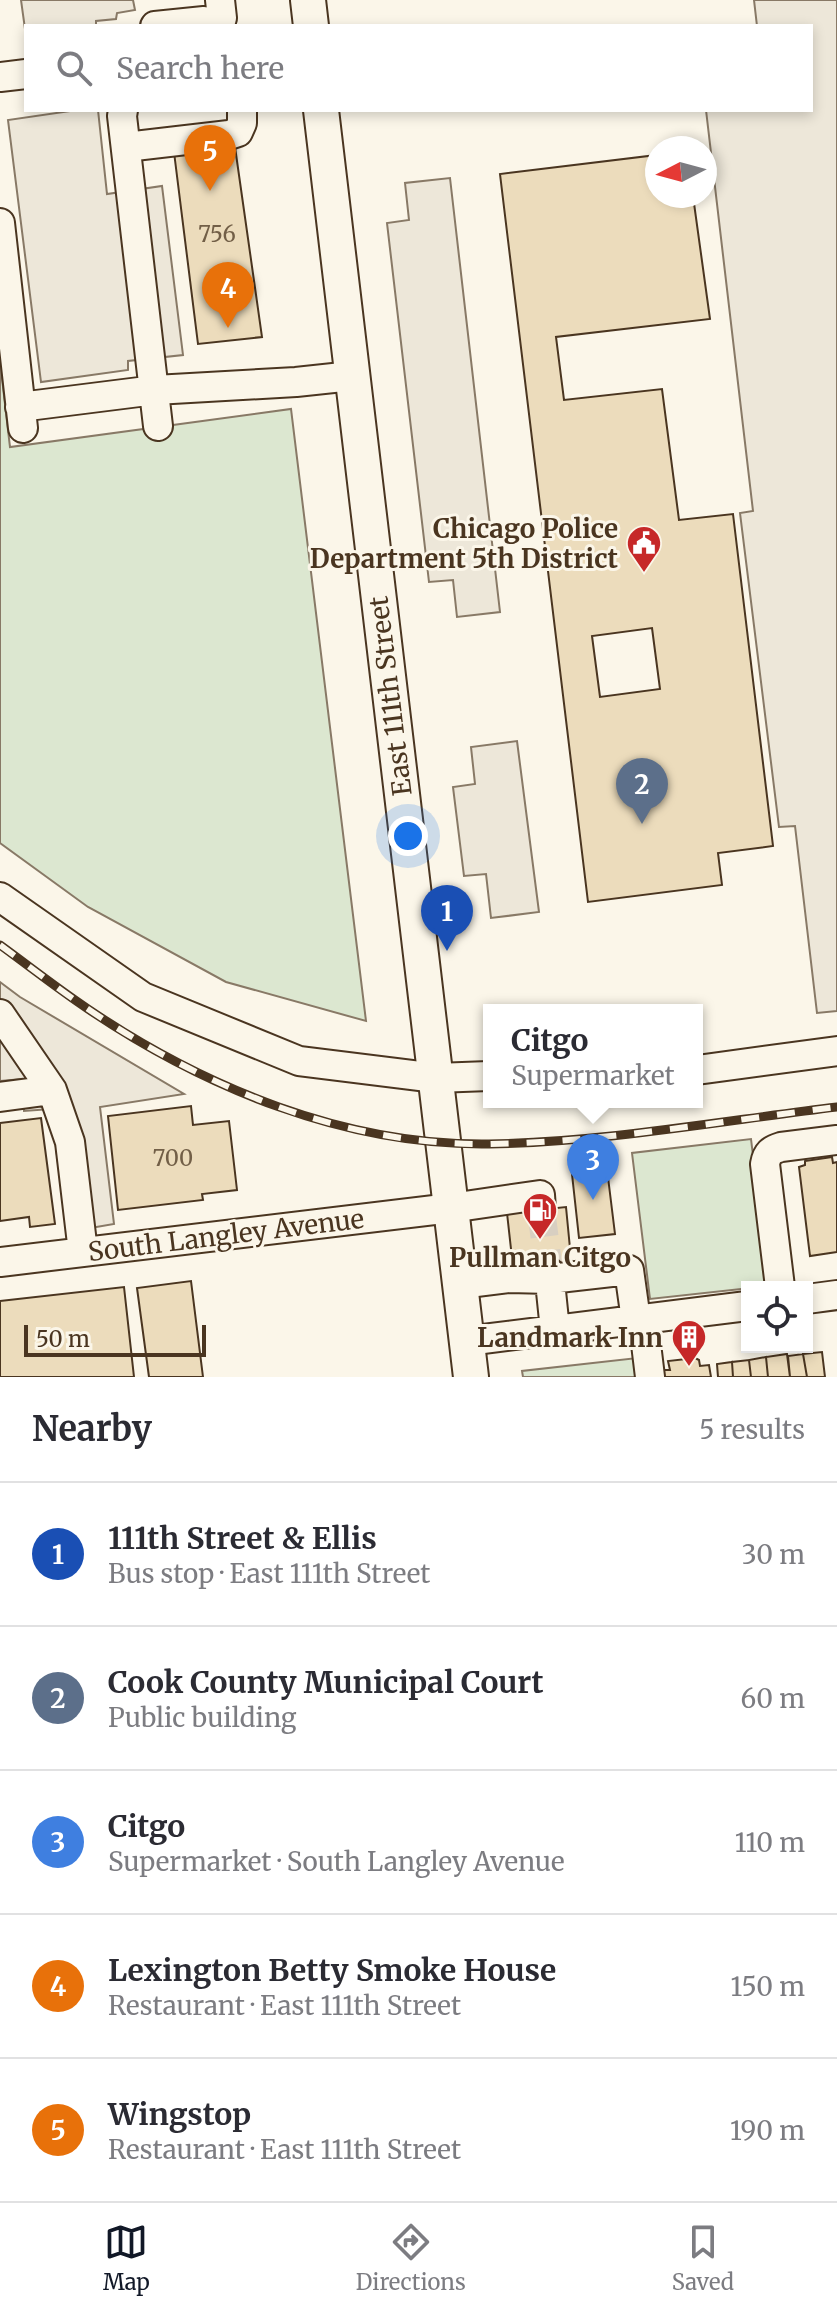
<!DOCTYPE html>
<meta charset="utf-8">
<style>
:root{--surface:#fff;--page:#f7f7f7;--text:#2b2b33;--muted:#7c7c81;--line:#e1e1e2;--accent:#111827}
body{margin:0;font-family:Merriweather,serif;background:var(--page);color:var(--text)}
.controls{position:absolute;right:24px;bottom:24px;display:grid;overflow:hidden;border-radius:0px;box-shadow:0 4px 12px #0003}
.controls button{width:72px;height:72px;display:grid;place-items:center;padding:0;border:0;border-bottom:2px solid var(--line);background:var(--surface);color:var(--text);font:40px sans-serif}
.compass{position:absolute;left:645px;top:136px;width:72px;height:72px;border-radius:50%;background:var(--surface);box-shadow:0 4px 12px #0003;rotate:264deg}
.scale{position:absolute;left:24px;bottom:20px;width:182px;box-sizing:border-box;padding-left:8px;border:4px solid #4a3520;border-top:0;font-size:22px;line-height:28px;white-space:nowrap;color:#4a3520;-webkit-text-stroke:6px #fbf6e9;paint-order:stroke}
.you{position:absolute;left:408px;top:836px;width:28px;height:28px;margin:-20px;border:6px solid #fff;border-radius:50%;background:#1a73e8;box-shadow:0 0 0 12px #1a73e833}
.badge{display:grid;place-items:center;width:52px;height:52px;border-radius:50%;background:var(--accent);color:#fff;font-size:26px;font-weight:700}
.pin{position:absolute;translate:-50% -66px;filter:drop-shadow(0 2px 4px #0008)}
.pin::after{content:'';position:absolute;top:42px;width:28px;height:24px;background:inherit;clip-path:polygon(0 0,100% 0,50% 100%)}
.popup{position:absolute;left:483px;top:1004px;width:220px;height:104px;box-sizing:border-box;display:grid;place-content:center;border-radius:0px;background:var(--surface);filter:drop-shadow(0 2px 6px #0005);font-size:26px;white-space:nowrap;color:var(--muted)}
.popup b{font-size:30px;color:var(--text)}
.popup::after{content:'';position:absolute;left:50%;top:100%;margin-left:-16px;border:16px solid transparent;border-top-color:var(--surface)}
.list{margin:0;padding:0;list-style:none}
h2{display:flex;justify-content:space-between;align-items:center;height:104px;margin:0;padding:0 32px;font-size:34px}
h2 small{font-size:26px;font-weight:400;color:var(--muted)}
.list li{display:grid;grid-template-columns:52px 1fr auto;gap:24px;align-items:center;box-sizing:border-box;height:144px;padding:0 32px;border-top:2px solid var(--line)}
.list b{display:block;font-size:30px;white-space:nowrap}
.list p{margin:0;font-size:26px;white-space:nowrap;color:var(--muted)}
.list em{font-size:26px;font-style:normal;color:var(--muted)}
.icon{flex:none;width:44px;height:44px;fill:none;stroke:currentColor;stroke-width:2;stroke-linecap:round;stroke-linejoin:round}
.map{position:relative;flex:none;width:837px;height:1377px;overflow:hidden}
.search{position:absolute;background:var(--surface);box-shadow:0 4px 12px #0003;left:24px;right:24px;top:24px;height:88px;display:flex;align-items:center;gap:20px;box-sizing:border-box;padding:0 28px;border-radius:0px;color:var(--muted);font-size:30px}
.sheet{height:824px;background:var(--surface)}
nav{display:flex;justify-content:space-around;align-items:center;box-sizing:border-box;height:112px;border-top:2px solid var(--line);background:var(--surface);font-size:22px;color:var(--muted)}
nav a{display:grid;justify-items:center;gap:4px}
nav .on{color:var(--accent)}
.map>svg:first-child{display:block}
.green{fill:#dce7d0;stroke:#887966;stroke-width:2}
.parking{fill:#ede7d9;stroke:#887966;stroke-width:2}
.building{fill:#ecdcbc;stroke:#4a3520;stroke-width:2;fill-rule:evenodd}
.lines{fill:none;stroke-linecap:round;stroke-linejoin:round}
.minor-tunnel{stroke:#d8cfc1;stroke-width:28;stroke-dasharray:28 14;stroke-linecap:butt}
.minor-casing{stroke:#4a3520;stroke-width:32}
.major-casing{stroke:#4a3520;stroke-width:38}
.minor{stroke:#fbf6e9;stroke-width:28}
.major{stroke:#fbf6e9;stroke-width:34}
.rail-casing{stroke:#4a3520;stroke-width:9}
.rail{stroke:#fbf6e9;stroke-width:6;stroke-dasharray:18;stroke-linecap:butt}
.labels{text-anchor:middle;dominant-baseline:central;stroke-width:6;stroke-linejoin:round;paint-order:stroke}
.number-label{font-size:22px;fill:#725f47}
.poi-label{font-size:26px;font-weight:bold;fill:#4a3520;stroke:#fbf6e9;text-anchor:end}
.street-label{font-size:26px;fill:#4a3520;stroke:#fbf6e9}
</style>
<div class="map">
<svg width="837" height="1377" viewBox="0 0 837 1377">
<rect width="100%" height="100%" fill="#fbf6e9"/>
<path class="green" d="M0,361L10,447L291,409L366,1021L226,982L88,907L0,843Z
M751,1139L769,1286L650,1299L632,1153Z
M637,1358L640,1377H523L522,1371Z"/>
<path class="parking" d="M21,0H133L135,10L117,13L116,19L96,21V26H26L25,29Z
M754,0H837V1011L817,1013L795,826L779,827L740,513L753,511L706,110H811V26H757Z
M77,110H98L107,194L162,186L183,355L128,361V370L41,382L8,120Z
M450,178L500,612L457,617L453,580L429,582L387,223L409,220L405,183Z
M517,741L539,912L491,918L486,874L464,876L453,787L475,784L471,747Z
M0,982L20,997L184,1094L100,1107L114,1224L67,1232L51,1109L24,1111L22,1079L0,1081Z"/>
<path class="building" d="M235,147L262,337L198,344L174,152Z
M657,155V196H693L710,319L556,337L564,400L662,389L679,520L733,514L773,846L718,853L722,885L588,902L500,174ZM652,628L660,689L600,697L592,636Z
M191,1106L193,1125L229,1121L237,1190L202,1194L203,1200L118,1210L108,1116Z
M41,1118L55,1224L30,1227L29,1217L0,1221V1123Z
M832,1157L833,1163L837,1162V1252L810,1256L799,1167L805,1165V1161Z
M606,1161L615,1234L579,1238L571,1165Z
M566,1207L572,1269L514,1276L507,1213Z
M191,1281L203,1377H149L137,1288Z
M124,1287L134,1377H0V1301Z
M822,1352L825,1377H807L803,1354Z
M787,1354L790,1377H768L766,1357Z
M803,1354L807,1377H790L788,1356Z
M766,1357L768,1377H751L749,1360Z
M695,1358L699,1360L700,1366L709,1365L711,1377H663L662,1370H670L668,1361Z
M749,1360L751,1377H733L732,1362Z
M732,1362L733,1377H718L717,1364Z"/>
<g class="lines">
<path class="minor-tunnel" d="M541,1209L549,1272"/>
<g class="minor-casing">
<path id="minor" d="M155,26L204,21
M219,26L222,18L220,0
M0,77L26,74
M123,110L122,116L158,426
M126,147L229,135L238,132L242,123V110
M0,223L23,428
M20,407L155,390L296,382L352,376
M0,897L143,997L299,1061L436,1078L489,1076
M0,1014L52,1090L70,1142L83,1252
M697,1070L837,1051
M0,1097L52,1090
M0,1262L451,1208L540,1195L541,1209
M549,1272L555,1330
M460,1284L509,1278L550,1279L629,1270L636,1320
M780,1287L765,1164C767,1153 771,1150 781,1147L837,1140
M807,1299L837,1295
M643,1319L650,1377
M467,1341L747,1306"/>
</g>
<g class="major-casing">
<path id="major" d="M308,0L311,26
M321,110L471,1377"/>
</g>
<use href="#minor" class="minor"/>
<use href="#major" class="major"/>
<g class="rail-casing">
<path id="rail" d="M0,945C29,966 58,989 88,1009C205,1088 346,1146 489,1144C605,1142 721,1121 837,1107"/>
</g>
<use href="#rail" class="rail"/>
</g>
<defs>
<g id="civic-pin" transform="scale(1.8)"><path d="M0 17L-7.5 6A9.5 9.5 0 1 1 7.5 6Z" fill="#c62828" stroke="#fbf6e9"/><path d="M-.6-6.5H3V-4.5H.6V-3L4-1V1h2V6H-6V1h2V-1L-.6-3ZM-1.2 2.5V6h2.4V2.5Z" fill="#fff"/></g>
<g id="fuel-pin" transform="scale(1.8)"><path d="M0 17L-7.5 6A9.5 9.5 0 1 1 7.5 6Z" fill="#c62828" stroke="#fbf6e9"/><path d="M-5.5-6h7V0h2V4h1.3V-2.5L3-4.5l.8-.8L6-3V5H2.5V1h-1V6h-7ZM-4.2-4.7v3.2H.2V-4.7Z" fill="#fff"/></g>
<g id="building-pin" transform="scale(1.8)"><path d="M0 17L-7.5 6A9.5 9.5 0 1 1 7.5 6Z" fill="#c62828" stroke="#fbf6e9"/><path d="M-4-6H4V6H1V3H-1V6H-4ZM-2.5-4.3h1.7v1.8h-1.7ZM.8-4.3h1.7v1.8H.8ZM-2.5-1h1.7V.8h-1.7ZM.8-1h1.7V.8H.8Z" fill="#fff"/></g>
</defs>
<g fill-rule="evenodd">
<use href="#civic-pin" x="644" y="543"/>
<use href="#fuel-pin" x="540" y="1210"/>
<use href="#building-pin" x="689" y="1337"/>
</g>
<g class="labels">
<g class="number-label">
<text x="217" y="234">756</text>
<text x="173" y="1158">700</text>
</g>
<g class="poi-label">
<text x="618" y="528">Chicago Police<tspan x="618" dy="30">Department 5th District</tspan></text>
<text x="540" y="1257" text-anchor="middle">Pullman Citgo</text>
<text x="663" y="1337">Landmark Inn</text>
</g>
<g class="street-label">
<text transform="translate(390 696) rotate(-97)">East 111th Street</text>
<text transform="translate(226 1235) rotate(-7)">South Langley Avenue</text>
</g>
</g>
</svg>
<div class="controls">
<button><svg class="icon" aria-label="locate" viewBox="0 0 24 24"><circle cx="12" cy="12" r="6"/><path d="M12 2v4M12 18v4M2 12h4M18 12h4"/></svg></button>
</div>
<svg class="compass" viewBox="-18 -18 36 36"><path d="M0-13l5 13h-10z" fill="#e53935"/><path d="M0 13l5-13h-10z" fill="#7c7c81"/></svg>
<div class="scale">50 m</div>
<div class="you"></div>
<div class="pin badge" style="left:447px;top:951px;background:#1a4fb4">1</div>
<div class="pin badge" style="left:642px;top:824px;background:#5c6f8a">2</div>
<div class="pin badge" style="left:593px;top:1200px;background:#3f7fe0">3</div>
<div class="popup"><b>Citgo</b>Supermarket</div>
<div class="pin badge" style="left:228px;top:328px;background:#e8710a">4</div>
<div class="pin badge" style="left:210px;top:191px;background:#e8710a">5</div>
<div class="search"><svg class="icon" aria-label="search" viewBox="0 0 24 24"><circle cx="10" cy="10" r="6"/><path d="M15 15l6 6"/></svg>Search here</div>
</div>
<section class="sheet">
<h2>Nearby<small>5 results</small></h2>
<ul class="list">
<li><span class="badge" style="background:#1a4fb4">1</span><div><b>111th Street &amp; Ellis</b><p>Bus stop · East 111th Street</p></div><em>30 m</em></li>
<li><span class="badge" style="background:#5c6f8a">2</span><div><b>Cook County Municipal Court</b><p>Public building</p></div><em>60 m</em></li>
<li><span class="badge" style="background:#3f7fe0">3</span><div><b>Citgo</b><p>Supermarket · South Langley Avenue</p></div><em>110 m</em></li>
<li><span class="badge" style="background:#e8710a">4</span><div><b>Lexington Betty Smoke House</b><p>Restaurant · East 111th Street</p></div><em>150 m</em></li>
<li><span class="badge" style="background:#e8710a">5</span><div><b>Wingstop</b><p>Restaurant · East 111th Street</p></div><em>190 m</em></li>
</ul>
</section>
<nav>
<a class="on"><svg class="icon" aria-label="map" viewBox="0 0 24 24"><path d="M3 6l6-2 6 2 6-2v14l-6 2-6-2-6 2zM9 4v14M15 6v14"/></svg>Map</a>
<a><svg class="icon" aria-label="directions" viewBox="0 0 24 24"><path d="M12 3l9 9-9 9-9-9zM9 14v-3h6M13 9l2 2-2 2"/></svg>Directions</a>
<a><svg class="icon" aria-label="saved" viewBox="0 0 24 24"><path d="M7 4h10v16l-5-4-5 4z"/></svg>Saved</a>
</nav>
